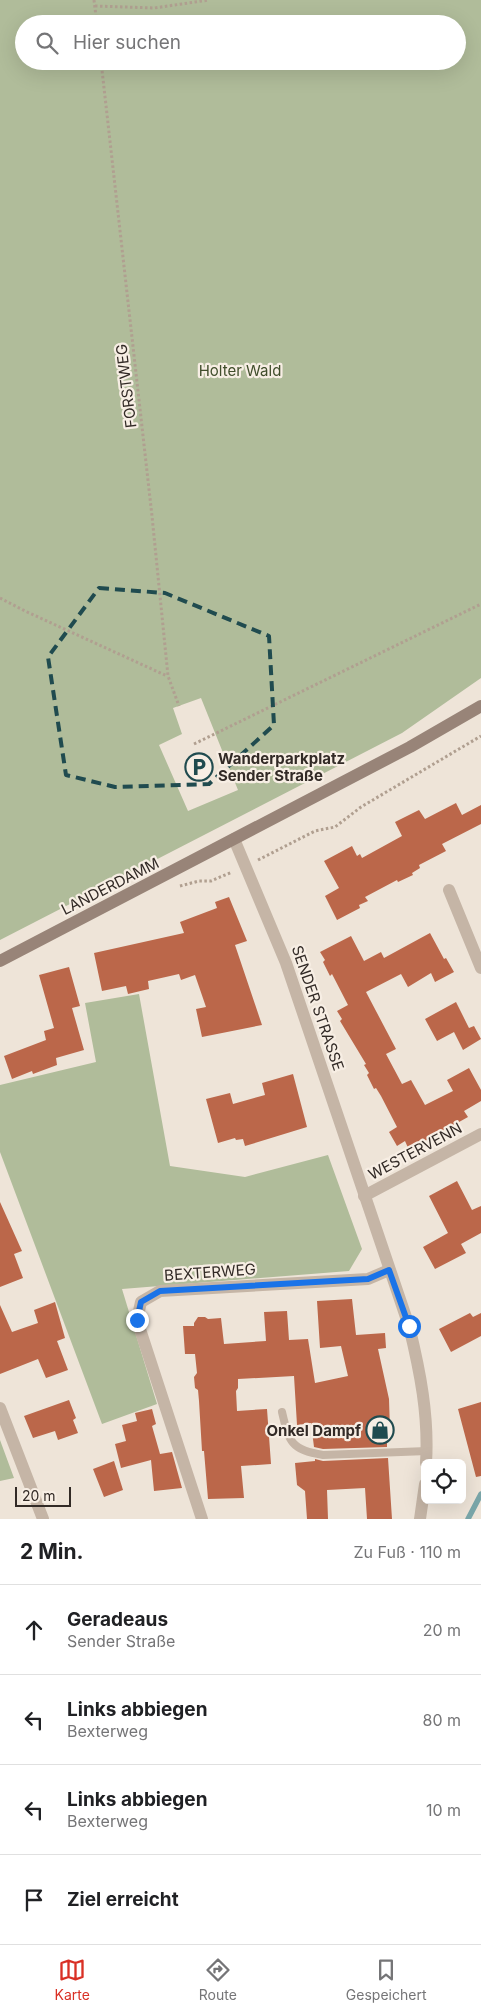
<!DOCTYPE html>
<html lang="de">
<meta charset="utf-8">
<style>
:root{--surface:#fff;--page:#f2f2f2;--text:#202124;--muted:#757577;--line:#e0e0e0;--accent:#d93025}
body{margin:0;font-family:Inter,sans-serif;background:var(--page);color:var(--text)}
.controls{position:absolute;right:15px;bottom:15px;display:grid;overflow:hidden;border-radius:8px;box-shadow:0 5px 20px #0002}
.controls button{width:45px;height:45px;display:grid;place-items:center;padding:0;border:0;border-bottom:1px solid var(--line);background:var(--surface);color:var(--text);font:25px sans-serif}
.scale{position:absolute;left:15px;bottom:12px;width:56px;box-sizing:border-box;padding-left:5px;border:2px solid #322a26;border-top:0;font-size:14px;line-height:18px;white-space:nowrap;color:#322a26;-webkit-text-stroke:4px #f7eee4;paint-order:stroke}
.stop{position:absolute;width:15px;height:15px;margin:-11px;border:4px solid #1a73e8;border-radius:50%;background:#fff}
.stop.end{background:#1a73e8;border-color:#fff;box-shadow:0 1px 5px #0008}
.list{margin:0;padding:0;list-style:none}
h2{display:flex;justify-content:space-between;align-items:center;height:65px;margin:0;padding:0 20px;font-size:21px}
h2 small{font-size:16px;font-weight:400;color:var(--muted)}
.list li{display:grid;grid-template-columns:32px 1fr auto;gap:15px;align-items:center;box-sizing:border-box;height:90px;padding:0 20px;border-top:1px solid var(--line)}
.list b{display:block;font-size:19px;white-space:nowrap}
.list p{margin:0;font-size:16px;white-space:nowrap;color:var(--muted)}
.list em{font-size:16px;font-style:normal;color:var(--muted)}
.icon{flex:none;width:28px;height:28px;fill:none;stroke:currentColor;stroke-width:2;stroke-linecap:round;stroke-linejoin:round}
.map{position:relative;flex:none;width:481px;height:1519px;overflow:hidden}
.search{position:absolute;background:var(--surface);box-shadow:0 5px 20px #0002;left:15px;right:15px;top:15px;height:55px;display:flex;align-items:center;gap:12px;box-sizing:border-box;padding:0 18px;border-radius:28px;color:var(--muted);font-size:19px}
.sheet{height:425px;background:var(--surface)}
nav{display:flex;justify-content:space-around;align-items:center;box-sizing:border-box;height:70px;border-top:1px solid var(--line);background:var(--surface);font-size:14px;color:var(--muted)}
nav a{display:grid;justify-items:center;gap:2px}
nav .on{color:var(--accent)}
.map>svg:first-child{display:block}
.green{fill:#b0bc9a;fill-rule:evenodd}
.lines{fill:none;stroke-linecap:round;stroke-linejoin:round}
.stream{stroke:#7aa6a9;stroke-width:5.5}
.building{fill:#bb674a}
.path{stroke:#b09f90;stroke-width:3;stroke-dasharray:2.5 2.5;stroke-linecap:butt}
.service{stroke:#c5b5a6;stroke-width:8}
.minor{stroke:#c5b5a6;stroke-width:12}
.tertiary{stroke:#c5b5a6;stroke-width:12}
.secondary{stroke:#988478;stroke-width:12}
.route{stroke:#1a73e8;stroke-width:6}
.marked{fill:none;stroke:#204b4f;stroke-width:4;stroke-dasharray:10 6;stroke-linejoin:round}
.labels{text-anchor:middle;dominant-baseline:central;stroke-width:4.5;stroke-linejoin:round;paint-order:stroke}
.park-label{font-size:15px;fill:#414e2c;stroke:#f7eee4}
.street-label{font-size:15px;fill:#322a26;stroke:#f7eee4}
.poi-label{font-size:15px;font-weight:bold;fill:#322a26;stroke:#f7eee4;text-anchor:start}
</style>
<div class="map">
<svg width="481" height="1519" viewBox="0 0 481 1519">
<rect width="100%" height="100%" fill="#eee4d8"/>
<path class="green" d="M0,0H481V678L402,733L0,940ZM24,24H457V61H24ZM201,698L238,790L188,811L159,745L182,734L173,708Z
M139,994L170,1166L245,1177L328,1155L362,1249L349,1271L122,1289L157,1404L102,1424L0,1152V1085L96,1062L85,1003Z
M0,1440L14,1478L0,1481Z"/>
<g class="lines">
<path class="stream" d="M468,1519L481,1494"/>
</g>
<path class="building" d="M456,803L462,815L481,805V824L442,844L446,851L419,865L420,868L412,873L413,875L398,882L397,880L365,897L368,901L359,905L360,908L337,920L325,896L339,888L324,861L352,846L357,856L360,854L362,858L402,836L395,822L419,810L425,819Z
M229,897L247,941L235,945L262,1025L202,1037L196,1009L206,1007L195,975L181,980L179,974L148,981L149,989L128,994L126,986L102,991L94,953L184,933L180,922L217,908L215,902Z
M430,933L444,959L446,958L454,972L435,982L431,973L408,987L401,974L366,992L396,1049L386,1054L402,1084L411,1080L425,1105L453,1091L447,1080L469,1068L481,1090V1101L464,1111L468,1117L409,1150L405,1141L397,1146L389,1132L397,1127L381,1096L376,1088L374,1089L367,1075L369,1073L364,1065L366,1064L340,1021L342,1019L337,1011L348,1005L332,974L330,976L323,962L325,960L320,952L351,936L364,961L381,952L384,958Z
M69,967L80,1006L72,1008L84,1050L56,1058L57,1065L33,1074L32,1071L12,1079L4,1056L46,1040L44,1031L54,1028L39,975Z
M456,1002L469,1028L474,1026L481,1039L463,1050L454,1032L437,1041L425,1019Z
M293,1074L307,1127L245,1146L243,1139L236,1140L235,1138L218,1143L206,1099L230,1093L233,1104L265,1095L262,1083Z
M457,1181L472,1210L481,1206V1233L461,1244L466,1253L435,1269L423,1247L448,1233L429,1196Z
M0,1202L22,1251L14,1254L23,1278L0,1287Z
M352,1299L356,1335L385,1333L386,1348L378,1349L389,1399L390,1431H387V1447L323,1449L314,1447L311,1423L297,1425L294,1376L238,1379V1388L236,1391L237,1411L267,1409L271,1464L241,1466L244,1498L208,1499L204,1451H202L199,1401L198,1390L195,1388L194,1377L197,1373L195,1354H185L183,1326H194V1323L198,1317H205L208,1319L221,1318L224,1344L266,1341L264,1312L287,1311L289,1340L308,1339L315,1383L348,1376L341,1346L320,1348L317,1301Z
M55,1302L65,1338L57,1341L68,1370L46,1378L38,1359L0,1374V1305L12,1332L38,1323L34,1310Z
M470,1313L473,1317L481,1313V1336L451,1352L439,1329Z
M69,1400L76,1418L73,1420L78,1433L58,1440L55,1431L33,1438L24,1416Z
M481,1402V1476L476,1477L458,1409Z
M152,1409L156,1424L152,1426L160,1454L172,1452L182,1488L154,1491L151,1460L121,1468L115,1444L126,1441L122,1425L137,1421L135,1413Z
M388,1458L392,1519H367L365,1488L327,1490L328,1519H307L305,1491L297,1485L295,1463L315,1461V1459L323,1461Z
M114,1461L123,1490L104,1497L93,1469Z"/>
<g class="lines">
<path class="path" d="M94,0L97,24
M95,6L154,8L209,0
M101,61L152,516L168,676L179,706
M0,598L25,611L167,676
M194,744L481,604
M258,860L315,831L335,827L361,807L481,736
M180,886L199,881H211L232,872"/>
<path class="service" d="M282,1412C289,1442 291,1450 323,1455L427,1451"/>
<path class="minor" d="M449,890L481,968
M364,1196L481,1134
M0,1408L43,1519
M202,1519L137,1320L141,1302L160,1291L368,1279L389,1270"/>
<path class="tertiary" d="M234,839L286,963L409,1326C420,1371 429,1416 426,1463
M420,1519L425,1484"/>
<path class="secondary" d="M0,961L410,747L481,706"/>
</g>
<g class="lines">
<path class="route" d="M137,1320L141,1302L160,1291L368,1279L389,1270L409,1326"/>
</g>
<path class="marked" d="M99,588L165,593L269,636L274,725L209,784L115,787L66,775L48,657Z"/>
<defs>
<g id="parking-ring" transform="scale(1.4375)"><circle r="9.5" fill="#f7eee4" stroke="#204b4f" stroke-width="1.5"/><path d="M-3.5-5.5H1a3.5 3.5 0 0 1 0 7H-1V5.5H-3.5ZM-1-3.4V-.6H.8a1.4 1.4 0 0 0 0-2.8Z" fill="#204b4f"/></g>
<g id="shop-ring" transform="scale(1.4375)"><circle r="9.5" fill="#f7eee4" stroke="#204b4f" stroke-width="1.5"/><path d="M-5-2.5h2.3a2.7 3.5 0 0 1 5.4 0H5L5.5 6h-11ZM-1.5-2.5h3a1.5 2.3 0 0 0-3 0Z" fill="#204b4f"/></g>
</defs>
<g fill-rule="evenodd">
<use href="#parking-ring" x="199" y="767"/>
<use href="#shop-ring" x="380" y="1430"/>
</g>
<g class="labels">
<g class="park-label">
<text x="240" y="370">Holter Wald</text>
</g>
<g class="street-label">
<text transform="translate(126 386) rotate(-97)">FORSTWEG</text>
<text transform="translate(110 886) rotate(-27)">LANDERDAMM</text>
<text transform="translate(318 1008) rotate(71)">SENDER STRASSE</text>
<text transform="translate(415 1151) rotate(-28)">WESTERVENN</text>
<text transform="translate(210 1272) rotate(-4)">BEXTERWEG</text>
</g>
<g class="poi-label">
<text x="218" y="758">Wanderparkplatz<tspan x="218" dy="17">Sender Straße</tspan></text>
<text x="361" y="1430" text-anchor="end">Onkel Dampf</text>
</g>
</g>
</svg>
<div class="controls">
<button><svg class="icon" aria-label="locate" viewBox="0 0 24 24"><circle cx="12" cy="12" r="6"/><path d="M12 2v4M12 18v4M2 12h4M18 12h4"/></svg></button>
</div>
<div class="scale">20 m</div>
<div class="stop" style="left:409px;top:1326px"></div>
<div class="stop end" style="left:137px;top:1320px"></div>
<div class="search"><svg class="icon" aria-label="search" viewBox="0 0 24 24"><circle cx="10" cy="10" r="6"/><path d="M15 15l6 6"/></svg>Hier suchen</div>
</div>
<section class="sheet">
<h2>2 Min.<small>Zu Fuß · 110 m</small></h2>
<ul class="list">
<li><svg class="icon" aria-label="ahead" viewBox="0 0 24 24"><path d="M12 20V5M6 11l6-6 6 6"/></svg><div><b>Geradeaus</b><p>Sender Straße</p></div><em>20 m</em></li>
<li><svg class="icon" aria-label="left" viewBox="0 0 24 24"><path d="M17 20v-9H6M10 6l-5 5 5 5"/></svg><div><b>Links abbiegen</b><p>Bexterweg</p></div><em>80 m</em></li>
<li><svg class="icon" aria-label="left" viewBox="0 0 24 24"><path d="M17 20v-9H6M10 6l-5 5 5 5"/></svg><div><b>Links abbiegen</b><p>Bexterweg</p></div><em>10 m</em></li>
<li><svg class="icon" aria-label="arrive" viewBox="0 0 24 24"><path d="M6 21V4h12l-3 4 3 4H6"/></svg><div><b>Ziel erreicht</b></div></li>
</ul>
</section>
<nav>
<a class="on"><svg class="icon" aria-label="map" viewBox="0 0 24 24"><path d="M3 6l6-2 6 2 6-2v14l-6 2-6-2-6 2zM9 4v14M15 6v14"/></svg>Karte</a>
<a><svg class="icon" aria-label="directions" viewBox="0 0 24 24"><path d="M12 3l9 9-9 9-9-9zM9 14v-3h6M13 9l2 2-2 2"/></svg>Route</a>
<a><svg class="icon" aria-label="saved" viewBox="0 0 24 24"><path d="M7 4h10v16l-5-4-5 4z"/></svg>Gespeichert</a>
</nav>
